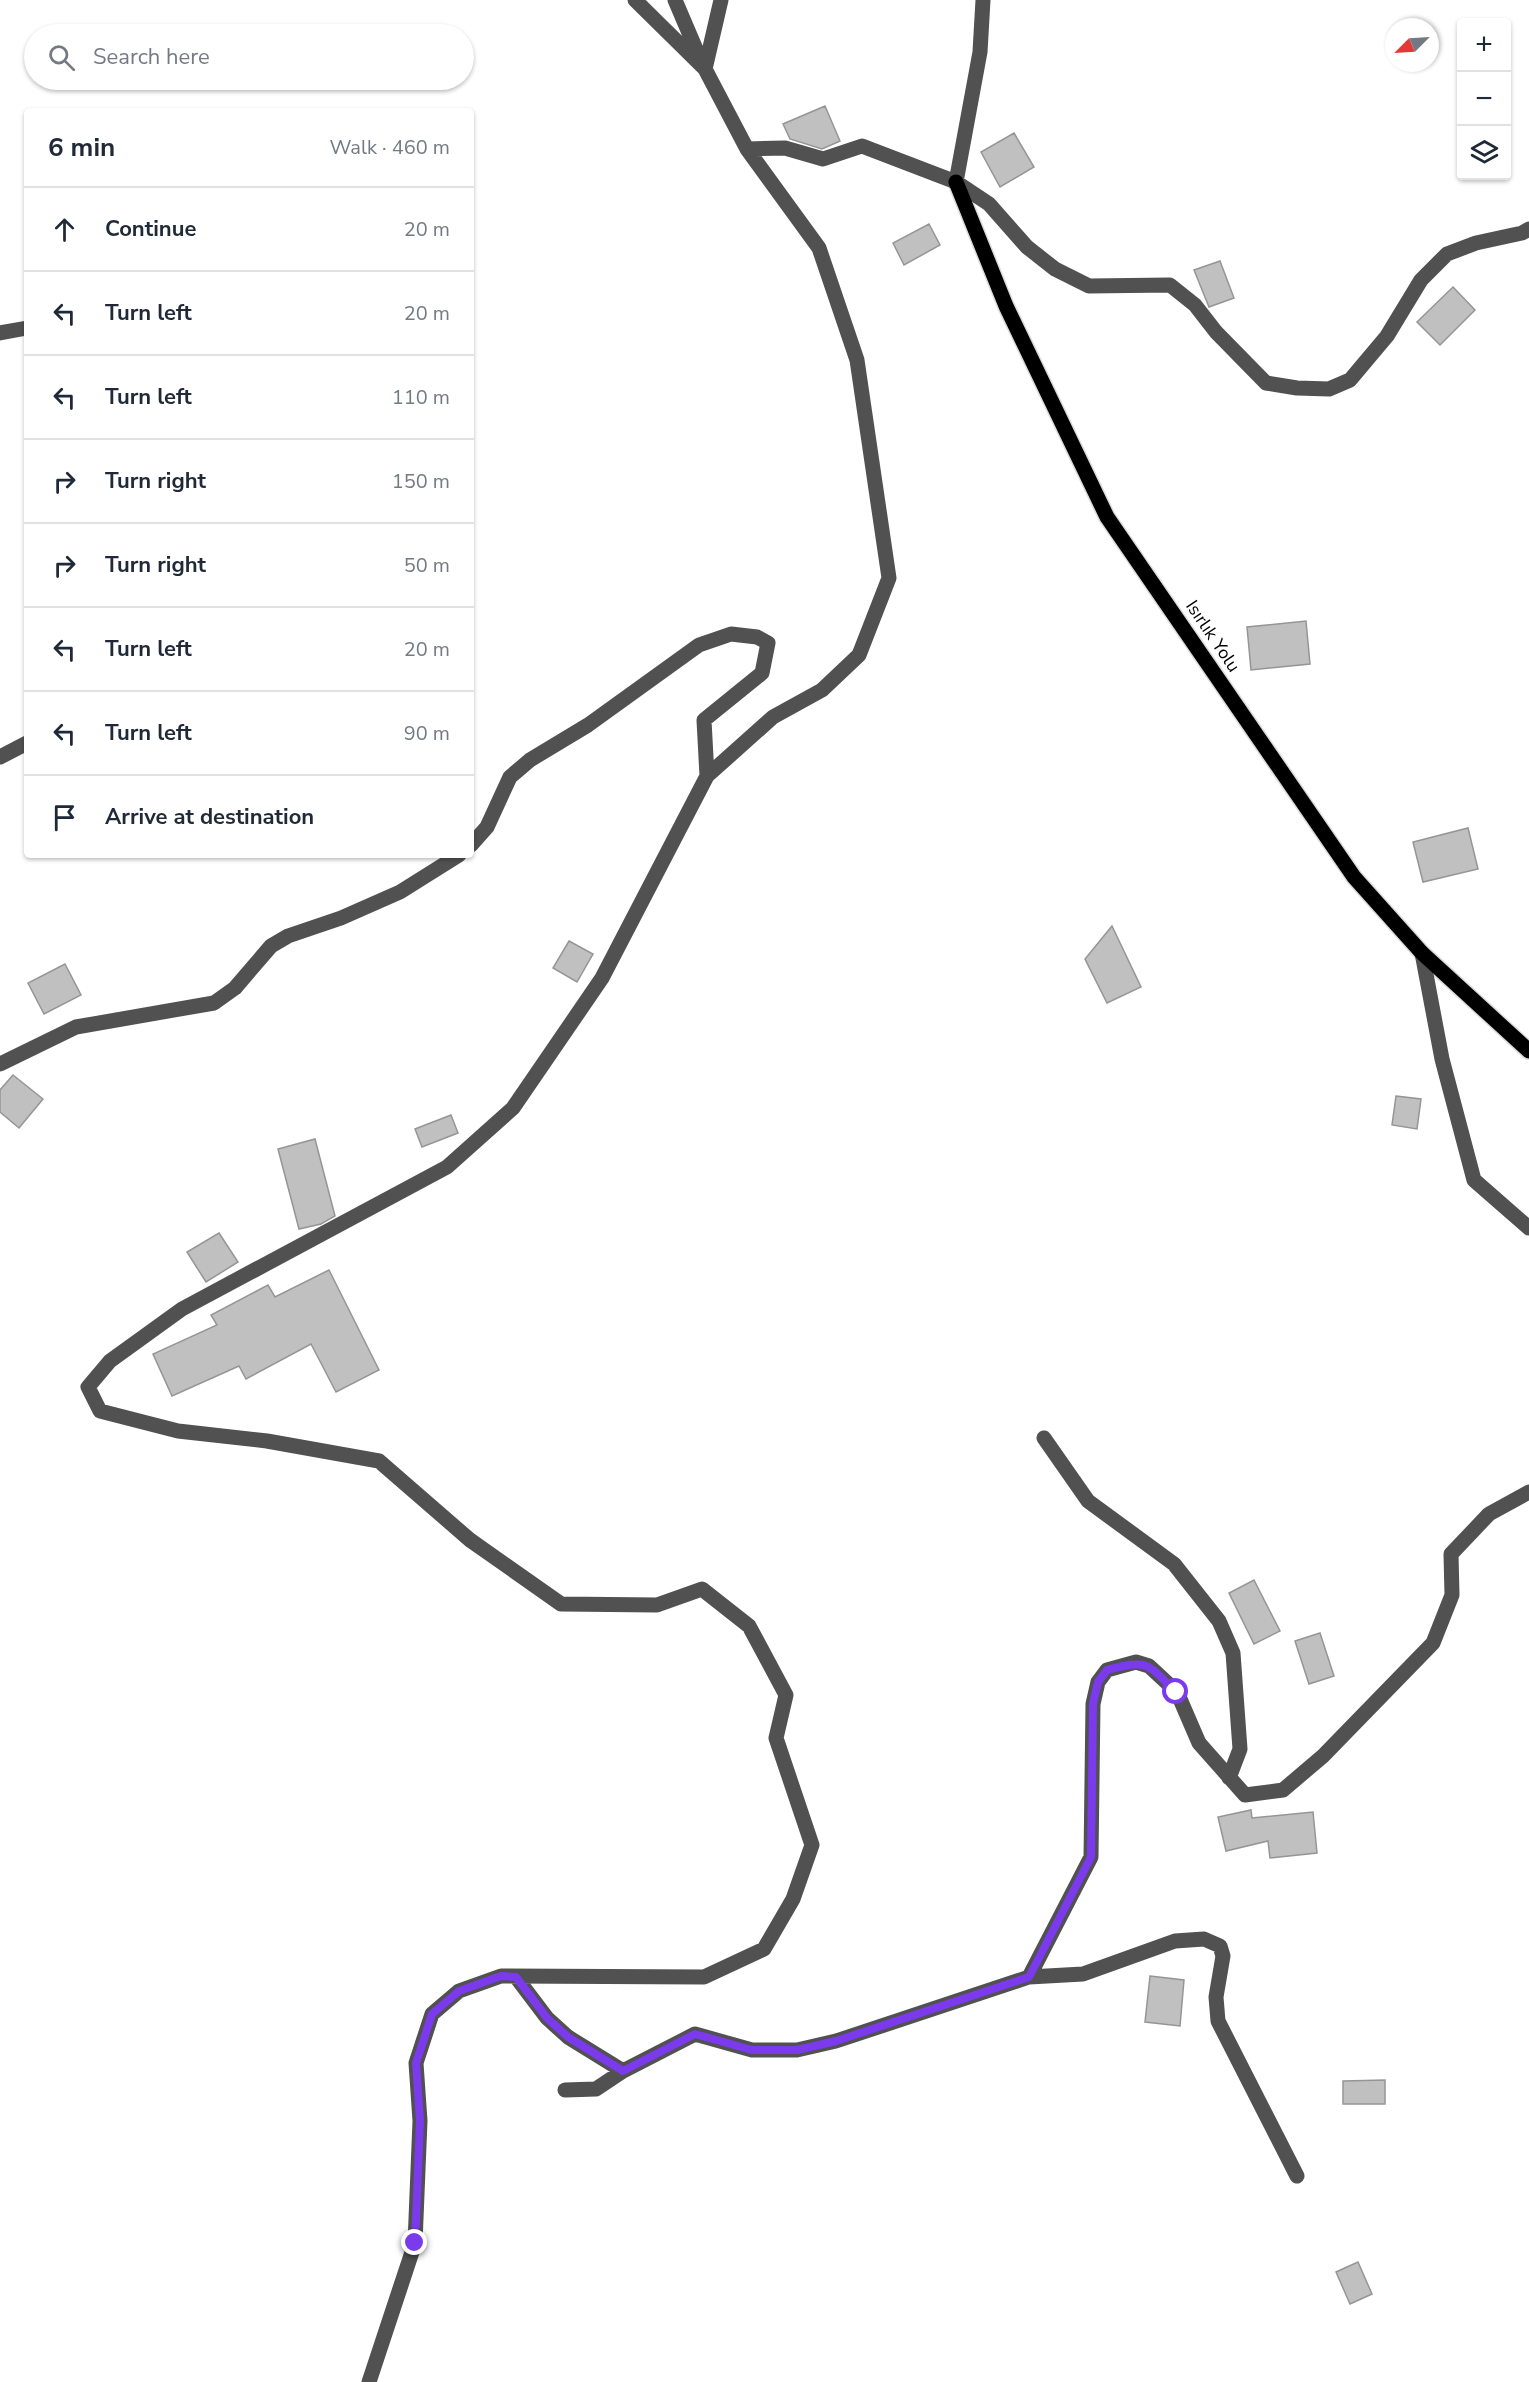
<!DOCTYPE html>
<meta charset="utf-8">
<style>
:root{--surface:#fff;--page:#f2f2f3;--text:#1f2937;--muted:#747a83;--line:#e0e1e3}
body{margin:0;font-family:"Nunito Sans",sans-serif;background:var(--page);color:var(--text)}
.controls{position:absolute;right:18px;top:18px;display:grid;overflow:hidden;border-radius:6px;box-shadow:0 2px 4px #0004}
.controls button{width:54px;height:54px;display:grid;place-items:center;padding:0;border:0;border-bottom:2px solid var(--line);background:var(--surface);color:var(--text);font:30px sans-serif}
.compass{position:absolute;left:1385px;top:18px;width:54px;height:54px;border-radius:50%;background:var(--surface);box-shadow:0 2px 4px #0004;rotate:246deg}
.stop{position:absolute;width:18px;height:18px;margin:-14px;border:4px solid #7c3aed;border-radius:50%;background:#fff}
.stop.end{background:#7c3aed;border-color:#fff;box-shadow:0 2px 6px #0008}
.list{margin:0;padding:0;list-style:none}
h2{display:flex;justify-content:space-between;align-items:center;height:78px;margin:0;padding:0 24px;font-size:26px}
h2 small{font-size:20px;font-weight:400;color:var(--muted)}
.list li{display:grid;grid-template-columns:39px 1fr auto;gap:18px;align-items:center;box-sizing:border-box;height:84px;padding:0 24px;border-top:2px solid var(--line)}
.list b{display:block;font-size:22px;white-space:nowrap}
.list em{font-size:20px;font-style:normal;color:var(--muted)}
.icon{flex:none;width:33px;height:33px;fill:none;stroke:currentColor;stroke-width:2;stroke-linecap:round;stroke-linejoin:round}
.map{position:relative;flex:none;width:1529px;height:2382px;overflow:hidden}
.search{position:absolute;background:var(--surface);box-shadow:0 2px 4px #0004;left:24px;top:24px;width:450px;height:66px;display:flex;align-items:center;gap:15px;box-sizing:border-box;padding:0 21px;border-radius:33px;color:var(--muted);font-size:22px}
.panel{position:absolute;background:var(--surface);box-shadow:0 2px 4px #0004;left:24px;top:108px;width:450px;height:750px;border-radius:6px}
.map>svg:first-child{display:block}
.building{fill:#c0c0c0;stroke:#959595;stroke-width:1.5}
.lines{fill:none;stroke-linecap:round;stroke-linejoin:round}
.major-casing{stroke:#dbdbdb;stroke-width:18}
.minor{stroke:#515151;stroke-width:15}
.major{stroke:#000;stroke-width:15}
.route{stroke:#7c3aed;stroke-width:8}
.labels{text-anchor:middle;dominant-baseline:central;stroke-width:6;stroke-linejoin:round;paint-order:stroke}
.street-label{font-size:18px;fill:#000;stroke:#fff}
</style>
<div class="map">
<svg width="1529" height="2382" viewBox="0 0 1529 2382">
<rect width="100%" height="100%" fill="#fff"/>
<path class="building" d="M825,106L840,141L822,149L790,139L783,124Z
M1014,133L1034,167L1000,187L981,152Z
M929,224L940,245L904,265L893,243Z
M1220,261L1234,298L1209,307L1194,270Z
M1453,287L1475,310L1440,345L1417,322Z
M1306,621L1310,664L1251,670L1247,627Z
M1468,828L1478,869L1423,882L1413,842Z
M1112,926L1141,987L1107,1003L1085,959Z
M569,941L593,954L577,982L553,968Z
M65,964L81,995L44,1014L28,983Z
M13,1075L43,1099L19,1128L0,1112V1090Z
M1396,1096L1421,1099L1417,1129L1392,1125Z
M451,1115L458,1133L422,1147L415,1129Z
M315,1139L335,1216L321,1224L299,1229L278,1149Z
M219,1233L238,1262L206,1282L187,1252Z
M329,1270L379,1370L336,1392L311,1344L246,1379L239,1366L172,1396L153,1354L217,1325L211,1315L268,1285L275,1297Z
M1254,1580L1280,1631L1254,1644L1229,1593Z
M1320,1633L1334,1676L1309,1684L1295,1641Z
M1251,1810L1252,1818L1313,1812L1317,1853L1270,1858L1268,1841L1226,1851L1218,1817Z
M1150,1976L1184,1980L1180,2026L1145,2022Z
M1385,2080V2104H1343V2081Z
M1358,2262L1372,2294L1350,2304L1336,2272Z"/>
<g class="lines">
<g class="major-casing">
<path id="major" d="M956,182L1006,306L1107,517L1354,877L1422,953L1529,1051"/>
</g>
<path class="minor" d="M675,0L701,61
M705,69L721,0
M747,149L785,148L823,159L862,146L956,182L989,204L1027,247L1055,269L1089,286L1170,285L1195,305L1216,332L1266,383L1297,388L1329,389L1350,380L1387,336L1421,280L1447,254L1476,243L1522,233L1529,229
M956,182L980,52L983,0
M0,333L27,328
M0,757L27,743
M471,845L487,827L510,777L530,760L588,725L699,645L731,634L757,637L768,643L762,673L704,720L707,776
M1422,953L1442,1059L1474,1180L1529,1228
M0,1064L76,1027L214,1003L235,988L271,946L288,936L341,918L400,892L459,855
M1044,1438L1088,1501L1174,1564L1219,1621L1233,1653L1240,1749L1229,1778
M516,1977L547,2018L568,2037L623,2071
M1029,1977L1091,1857L1093,1704L1098,1682L1107,1670L1136,1662L1149,1666L1177,1692L1199,1743L1245,1795L1283,1790L1323,1756L1433,1643L1452,1595L1451,1554L1489,1514L1529,1492
M565,2090L596,2089L623,2071L695,2034L752,2050H797L836,2041L1029,1977L1083,1974L1175,1941L1204,1939L1220,1946L1223,1956L1216,1997L1218,2021L1297,2176
M369,2382L415,2243L420,2121L416,2063L432,2014L459,1991L501,1976L704,1977L764,1949L793,1899L812,1845L776,1738L786,1695L749,1626L702,1589L657,1605L561,1604L470,1540L379,1461L267,1441L178,1431L100,1411L88,1387L110,1361L182,1309L447,1167L513,1108L602,978L707,776L773,717L822,690L859,655L889,578L857,360L819,248L747,149L705,69L635,0"/>
<use href="#major" class="major"/>
</g>
<g class="lines">
<path class="route" d="M415,2243L420,2121L416,2063L432,2014L459,1991L501,1976L516,1977L547,2018L568,2037L623,2071L695,2034L752,2050H797L836,2041L1029,1977L1091,1857L1093,1704L1098,1682L1107,1670C1150,1659 1146,1663 1176,1692"/>
</g>
<g class="labels">
<g class="street-label">
<text transform="translate(1213 636) rotate(56)">Isırlık Yolu</text>
</g>
</g>
</svg>
<div class="controls">
<button>+</button>
<button>−</button>
<button><svg class="icon" aria-label="layers" viewBox="0 0 24 24"><path d="M12 4l9 5-9 5-9-5zM3 14l9 5 9-5"/></svg></button>
</div>
<svg class="compass" viewBox="-18 -18 36 36"><path d="M0-13l5 13h-10z" fill="#e53935"/><path d="M0 13l5-13h-10z" fill="#747a83"/></svg>
<div class="stop" style="left:1176px;top:1692px"></div>
<div class="stop end" style="left:415px;top:2243px"></div>
<div class="search"><svg class="icon" aria-label="search" viewBox="0 0 24 24"><circle cx="10" cy="10" r="6"/><path d="M15 15l6 6"/></svg>Search here</div>
<section class="panel">
<h2>6 min<small>Walk · 460 m</small></h2>
<ul class="list">
<li><svg class="icon" aria-label="ahead" viewBox="0 0 24 24"><path d="M12 20V5M6 11l6-6 6 6"/></svg><div><b>Continue</b></div><em>20 m</em></li>
<li><svg class="icon" aria-label="left" viewBox="0 0 24 24"><path d="M17 20v-9H6M10 6l-5 5 5 5"/></svg><div><b>Turn left</b></div><em>20 m</em></li>
<li><svg class="icon" aria-label="left" viewBox="0 0 24 24"><path d="M17 20v-9H6M10 6l-5 5 5 5"/></svg><div><b>Turn left</b></div><em>110 m</em></li>
<li><svg class="icon" aria-label="right" viewBox="0 0 24 24"><path d="M7 20v-9h11M14 6l5 5-5 5"/></svg><div><b>Turn right</b></div><em>150 m</em></li>
<li><svg class="icon" aria-label="right" viewBox="0 0 24 24"><path d="M7 20v-9h11M14 6l5 5-5 5"/></svg><div><b>Turn right</b></div><em>50 m</em></li>
<li><svg class="icon" aria-label="left" viewBox="0 0 24 24"><path d="M17 20v-9H6M10 6l-5 5 5 5"/></svg><div><b>Turn left</b></div><em>20 m</em></li>
<li><svg class="icon" aria-label="left" viewBox="0 0 24 24"><path d="M17 20v-9H6M10 6l-5 5 5 5"/></svg><div><b>Turn left</b></div><em>90 m</em></li>
<li><svg class="icon" aria-label="arrive" viewBox="0 0 24 24"><path d="M6 21V4h12l-3 4 3 4H6"/></svg><div><b>Arrive at destination</b></div></li>
</ul>
</section>
</div>
